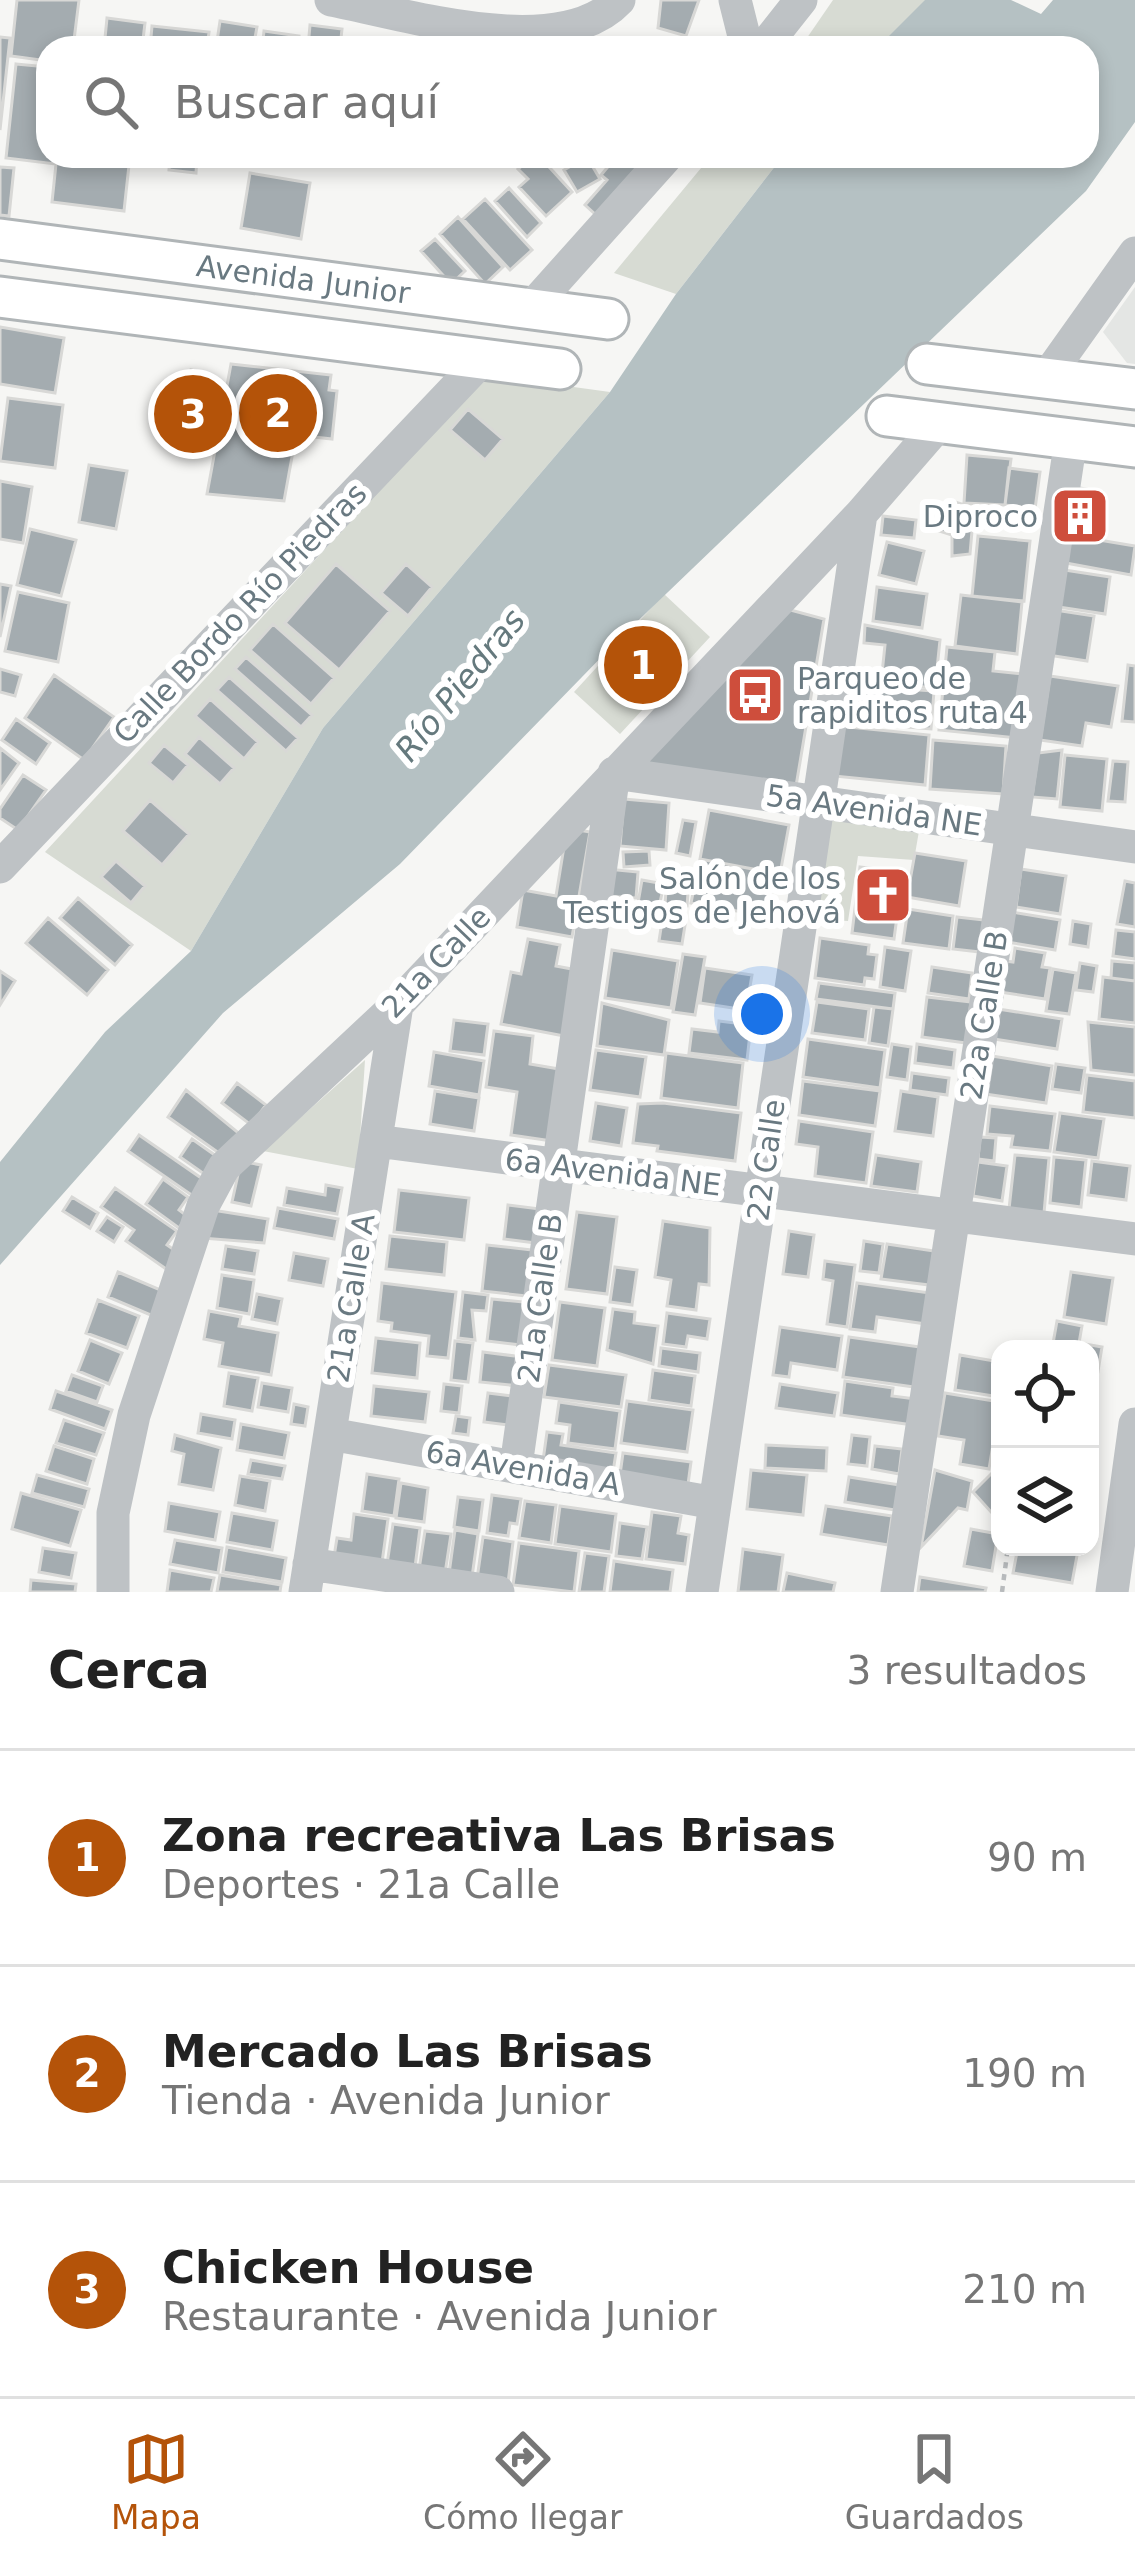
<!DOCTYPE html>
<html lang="es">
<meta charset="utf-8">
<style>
:root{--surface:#fff;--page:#f2f2f2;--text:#222;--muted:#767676;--line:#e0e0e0;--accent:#b45309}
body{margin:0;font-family:"DejaVu Sans",sans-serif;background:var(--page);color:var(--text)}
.controls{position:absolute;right:36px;bottom:36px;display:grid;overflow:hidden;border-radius:24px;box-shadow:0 6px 18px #0003}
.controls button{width:108px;height:108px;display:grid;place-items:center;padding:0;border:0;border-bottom:3px solid var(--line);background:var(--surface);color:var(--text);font:60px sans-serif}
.you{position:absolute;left:762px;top:1014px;width:42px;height:42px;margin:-30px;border:9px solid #fff;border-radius:50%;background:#1a73e8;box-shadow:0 0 0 18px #1a73e833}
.badge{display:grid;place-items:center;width:78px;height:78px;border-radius:50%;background:var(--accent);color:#fff;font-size:39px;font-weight:700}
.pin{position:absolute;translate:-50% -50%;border:6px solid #fff;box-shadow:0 3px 12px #0006}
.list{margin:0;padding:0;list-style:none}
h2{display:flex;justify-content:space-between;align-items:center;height:156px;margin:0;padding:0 48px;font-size:51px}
h2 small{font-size:39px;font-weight:400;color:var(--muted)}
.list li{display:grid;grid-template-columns:78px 1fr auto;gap:36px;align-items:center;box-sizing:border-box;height:216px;padding:0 48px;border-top:3px solid var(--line)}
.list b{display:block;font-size:45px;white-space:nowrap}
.list p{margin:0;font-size:39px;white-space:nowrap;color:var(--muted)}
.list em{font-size:39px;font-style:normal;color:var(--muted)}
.icon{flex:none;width:66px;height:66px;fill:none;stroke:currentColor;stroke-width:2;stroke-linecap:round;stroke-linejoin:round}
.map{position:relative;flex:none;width:1135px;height:1592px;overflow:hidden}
.search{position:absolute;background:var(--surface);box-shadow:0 6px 18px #0003;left:36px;right:36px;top:36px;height:132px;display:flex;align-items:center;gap:30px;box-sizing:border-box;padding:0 42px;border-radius:36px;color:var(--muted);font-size:45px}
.sheet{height:804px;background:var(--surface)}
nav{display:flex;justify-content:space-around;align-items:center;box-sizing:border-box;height:168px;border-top:3px solid var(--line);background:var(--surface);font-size:33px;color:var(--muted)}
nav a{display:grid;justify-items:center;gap:6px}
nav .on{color:var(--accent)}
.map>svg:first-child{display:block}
.built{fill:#e4e6e4}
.green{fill:#d7dbd3}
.water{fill:#b5c1c3}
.building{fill:#a4acb0;stroke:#d8d8d6;stroke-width:3}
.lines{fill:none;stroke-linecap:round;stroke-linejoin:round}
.major-casing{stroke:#b0b5b7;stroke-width:45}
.path{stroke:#b8bbbd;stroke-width:4.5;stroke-dasharray:6 6;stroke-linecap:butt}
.minor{stroke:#bec2c5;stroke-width:33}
.major{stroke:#fff;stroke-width:39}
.labels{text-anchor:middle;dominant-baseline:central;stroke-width:12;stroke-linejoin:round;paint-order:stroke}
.street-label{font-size:30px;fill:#697981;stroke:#fff}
.poi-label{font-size:30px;fill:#697981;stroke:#fff;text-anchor:end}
.water-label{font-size:33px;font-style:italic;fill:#65797d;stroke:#fff}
</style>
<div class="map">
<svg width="1135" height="1592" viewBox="0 0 1135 1592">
<rect width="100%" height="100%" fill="#f6f6f4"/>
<path class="built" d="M1135,287V364L1127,363L1103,332Z"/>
<path class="green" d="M833,0H927L878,48H800Z
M711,156H783L676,294L614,273Z
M486,375L610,392L323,728L191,951L45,852Z
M664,594L710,637L620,734L574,692Z
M820,817L919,831L914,860L858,856L848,921L806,919Z
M365,1060L358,1169L263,1151Z"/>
<path class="water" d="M925,0H1011L1041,14L1053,0H1135V122L1086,191L618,640L400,864L223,1013L0,1265V1162L105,1032L191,951L323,728L610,392L676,294L783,156H1087V48H877Z"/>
<path class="building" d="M17,0H79L73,48H48V61L11,56Z
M661,0H699L686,36L658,28Z
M107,18L145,23L142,48H104Z
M220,21L257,27L253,48H216Z
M310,25L342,29L340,48H308Z
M152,26L209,32L207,48H150Z
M264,31L299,36L298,48H262Z
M0,37L10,38L0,130Z
M16,64L48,67V156H130L124,211L52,202L56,164L6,158Z
M170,156H197L196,173L169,170Z
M533,156H539L572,192L546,216L519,187L528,179L518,169Z
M617,156H660L605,223L585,205L607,180L601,175Z
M587,157L600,179L577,192L564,170Z
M0,167L14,168L9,216L0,215Z
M250,173L310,183L301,239L241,228Z
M509,188L541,223L527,237L495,201Z
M485,199L532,250L510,270L463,219Z
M458,217L503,267L485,284L440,234Z
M435,239L465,271L451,284L421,251Z
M0,327L64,338L55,393L0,384Z
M231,364L331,375L329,390L337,391L332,439L296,435L284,501L207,494Z
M191,370L205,373L203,385L217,387L208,446L169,440L178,382L189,383Z
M8,398L63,405L55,468L0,461Z
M468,409L503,439L485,460L450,430Z
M967,455L1011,459L1005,505L964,503Z
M89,465L127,471L116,529L79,522Z
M1009,468L1040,472L1035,509L1005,505Z
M0,481L32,487L23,543L0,539Z
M1069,486L1102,492L1093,539L1135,546L1131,575L1055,561Z
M955,502L974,508L970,554L952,556V535L936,530Z
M883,516L916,520L914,538L881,535Z
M30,529L76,540L61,596L17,585Z
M978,536L1030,541L1024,601L972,596Z
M887,542L924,551L916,584L879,575Z
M336,564L390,611L339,670L285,623Z
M406,564L432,587L408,616L381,593Z
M1058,569L1110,577L1105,614L1052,606Z
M0,584L11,586L0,637Z
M877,587L927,594L922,628L873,621Z
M18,592L69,603L58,662L5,651Z
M961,595L1022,602L1017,654L955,646Z
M783,608L824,619L794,798L627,770Z
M1055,610L1094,616L1087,661L1048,655Z
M273,624L334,678L311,704L250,650Z
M865,625L940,640L935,688L881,683L885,645L864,643Z
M947,647L995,652L993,671L1023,674L1017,738L939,730Z
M246,657L312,715L301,727L235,669Z
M1128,665L1135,666V722L1122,721Z
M0,669L21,675L15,696L0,692Z
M54,675L114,717L84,760L25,718Z
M1050,676L1118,686L1111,727L1086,723L1082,746L1040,740Z
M229,677L298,738L286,751L217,690Z
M858,686L934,691L931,729L855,723Z
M210,699L258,742L244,759L195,716Z
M16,719L50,743L36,764L2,740Z
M839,726L929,735L925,785L834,776Z
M199,737L234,768L220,784L185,754Z
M933,740L1006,746L1003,794L930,789Z
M164,745L188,765L173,783L149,763Z
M0,748L19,763L0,790Z
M1062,750L1057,799L1032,797L1038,753Z
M1065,755L1107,759L1102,811L1060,807Z
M1113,761L1128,762L1125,802L1108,801Z
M23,775L46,790L18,830L0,818V809Z
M624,799L669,803L666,850L620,846Z
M150,800L189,834L162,865L123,831Z
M709,810L789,825L780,874L700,859Z
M683,820L696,822L690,856L676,853Z
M567,828L590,832L572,937L517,927L523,890L556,896Z
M649,851L650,865L624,867L623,852Z
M915,853L966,861L959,906L907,897Z
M700,859L773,873L765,916L691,903Z
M116,861L145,886L131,903L101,877Z
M860,867L903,872L894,939L852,933Z
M607,869L638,872L636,898L604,896Z
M1021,869L1066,876L1060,914L1016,907Z
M667,877L689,879L687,906L665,905Z
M642,880L664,884L659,907L638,903Z
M1125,881L1135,883V927L1117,924Z
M78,898L132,945L115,965L60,918Z
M908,909L953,916L949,949L903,943Z
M1012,912L1060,920L1055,950L1007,942Z
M663,915L686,919L682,944L659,941Z
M957,917L984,920L980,952L953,949Z
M48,918L108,970L87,995L26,943Z
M1073,921L1091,924L1088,947L1070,944Z
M1116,930L1135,932V959L1113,956Z
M820,938L869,945L868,954L877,955L874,979L865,978L864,985L815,978Z
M528,939L560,945L556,966L577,970L564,1036L501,1024L511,972L521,974Z
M885,947L911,951L905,991L880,987Z
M1015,948L1045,953L1042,967L1050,968L1045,999L1000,992L1005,961L1013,962Z
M612,950L678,961L671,1008L605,998Z
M683,954L705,957L695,1015L673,1012Z
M1112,961L1135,963V981L1111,978Z
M1080,963L1097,966L1093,992L1076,990Z
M932,967L972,973L969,999L928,993Z
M705,968L752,975L746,1010L700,1003Z
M1053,969L1076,973L1069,1014L1046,1011Z
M0,971L15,981L0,1005Z
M1103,977L1135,981V1023L1099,1019Z
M819,983L895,993L893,1009L816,999Z
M927,997L971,1002L966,1043L922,1037Z
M817,1002L869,1009L865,1040L812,1033Z
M602,1003L669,1020L664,1055L597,1046Z
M874,1007L893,1009L888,1046L869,1043Z
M998,1009L1062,1019L1057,1049L994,1039Z
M454,1020L488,1024L484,1055L450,1051Z
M719,1021L751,1025L747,1060L689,1053L692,1029L718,1032Z
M1088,1022L1135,1027V1075L1091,1070Z
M494,1031L533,1036L530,1064L559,1069L552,1141L511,1135L517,1092L486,1087Z
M808,1039L885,1050L880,1088L803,1077Z
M892,1044L911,1047L907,1080L887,1077Z
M917,1044L955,1050L953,1068L915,1063Z
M596,1050L646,1057L640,1097L590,1090Z
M434,1052L484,1061L479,1095L429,1086Z
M666,1053L743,1063L738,1108L661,1098Z
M992,1056L1052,1066L1046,1103L985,1094Z
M1056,1064L1085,1068L1081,1093L1052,1089Z
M912,1073L949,1078L947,1095L910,1090Z
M1087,1075L1135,1081V1118L1083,1112Z
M803,1081L880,1091L875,1126L799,1115Z
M237,1083L266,1105L251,1125L222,1103Z
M186,1090L241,1135L226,1158L168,1117Z
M435,1091L479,1098L474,1131L430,1124Z
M901,1091L938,1097L933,1136L895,1131Z
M596,1103L627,1108L621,1146L590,1141Z
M663,1103L741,1113L735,1161L657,1151L658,1146L633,1143L638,1104Z
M990,1106L1055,1114L1050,1151L1011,1147L1013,1136L987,1134Z
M1060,1113L1104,1119L1098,1158L1054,1152Z
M799,1121L873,1132L866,1183L815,1176L818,1147L796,1144Z
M139,1135L204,1180L193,1196L128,1151Z
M980,1137L996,1138L994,1161L978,1159Z
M192,1139L219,1158L207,1176L180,1157Z
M876,1155L921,1162L917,1192L871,1186Z
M1015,1155L1049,1158L1044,1213L1009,1209Z
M1054,1157L1086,1160L1081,1207L1050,1203Z
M241,1161L261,1165L251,1206L232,1202Z
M1092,1161L1130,1166L1126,1200L1088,1195Z
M978,1162L1007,1166L1002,1201L973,1196Z
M163,1179L188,1197L179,1210L187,1216L179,1228L146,1204Z
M326,1185L342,1188L337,1214L284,1205L287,1188L325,1195Z
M115,1188L177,1231L167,1245L180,1254L169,1271L126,1241L134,1230L101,1207Z
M399,1190L469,1198L464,1240L394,1232Z
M72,1197L98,1213L90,1228L63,1211Z
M508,1205L540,1209L536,1243L504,1239Z
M278,1208L338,1219L334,1239L274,1228Z
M206,1209L268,1219L264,1243L201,1238Z
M577,1212L617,1217L607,1294L566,1289Z
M107,1217L123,1227L114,1242L97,1231Z
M663,1221L710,1228L709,1285L699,1284L696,1310L667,1306L671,1280L655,1277Z
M789,1231L814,1235L808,1277L783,1274Z
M390,1236L447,1242L444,1275L386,1269Z
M864,1241L883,1244L879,1273L860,1271Z
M887,1244L934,1251L929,1285L881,1279Z
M487,1245L541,1251L536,1297L482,1291Z
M226,1246L258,1251L254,1274L222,1269Z
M294,1253L328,1259L323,1286L289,1280Z
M825,1261L855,1265L847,1327L827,1324L833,1281L823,1279Z
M615,1267L637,1270L632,1305L610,1302Z
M118,1272L163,1291L153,1316L108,1297Z
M1071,1272L1113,1278L1106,1324L1064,1317Z
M222,1275L254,1280L249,1314L217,1308Z
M382,1283L456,1292L448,1358L427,1356L429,1336L391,1331L392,1323L378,1321Z
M857,1283L930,1293L926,1324L877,1317L875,1332L850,1329Z
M463,1292L488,1295L486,1311L472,1310L475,1340L458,1338Z
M257,1294L282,1299L277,1324L252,1319Z
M492,1299L534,1303L529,1346L487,1341Z
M98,1300L139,1316L127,1348L86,1333Z
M560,1302L605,1308L597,1366L552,1360Z
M613,1309L635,1312L634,1323L658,1326L653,1364L607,1350Z
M209,1311L241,1317L239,1326L278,1333L271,1375L219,1366L223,1343L204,1339Z
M667,1313L710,1319L707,1339L688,1336L686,1347L663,1344Z
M1057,1321L1082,1326L1079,1343L1102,1347L1097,1377L1090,1376V1349H1052Z
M780,1327L842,1336L837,1370L791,1363L789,1377L773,1375Z
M849,1337L927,1348L921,1388L843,1377Z
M376,1338L420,1343L417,1378L372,1373Z
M90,1340L122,1353L109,1384L78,1371Z
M455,1341L473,1343L468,1382L451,1380Z
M661,1348L700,1353L698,1372L659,1366Z
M483,1352L523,1357L519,1386L480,1382Z
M960,1355L1000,1362V1397L955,1390Z
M549,1365L626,1375L621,1407L544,1397Z
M653,1370L695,1376L691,1406L649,1400Z
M229,1373L258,1378L252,1411L224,1406Z
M72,1375L103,1386L97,1402L66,1391Z
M845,1381L893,1388L892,1396L916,1399L913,1425L841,1415Z
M262,1383L292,1388L288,1412L258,1407Z
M444,1384L462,1386L459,1413L441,1411Z
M780,1384L838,1393L834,1416L776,1408Z
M374,1386L429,1392L425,1422L371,1416Z
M56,1391L112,1410L105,1429L50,1409Z
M488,1393L519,1397L516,1426L484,1422Z
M945,1393L1000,1402L989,1469L960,1464L964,1440L938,1436Z
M627,1401L693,1410L687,1452L621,1443Z
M559,1402L620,1411L615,1449L568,1443L570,1425L556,1423Z
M294,1404L308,1407L305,1426L291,1424Z
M201,1414L235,1420L232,1439L198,1433Z
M456,1416L470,1418L468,1435L453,1433Z
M64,1420L104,1433L96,1455L56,1443Z
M241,1424L289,1433L284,1458L237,1450Z
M547,1432L563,1434L561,1445L616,1453L611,1484L541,1475Z
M175,1435L221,1448L213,1490L179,1484L184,1454L172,1451Z
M852,1435L870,1437L867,1466L848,1464Z
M766,1445L827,1448L826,1471L765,1468Z
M54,1446L94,1459L87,1484L46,1471Z
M875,1446L902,1449L899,1474L872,1469Z
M623,1453L691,1462L686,1499L618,1489Z
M251,1460L285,1466L282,1479L248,1474Z
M1000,1465V1506L992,1513L973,1492Z
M751,1470L807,1475L803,1515L747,1509Z
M935,1470L972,1481L967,1510L958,1508L921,1547Z
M367,1474L399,1479L394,1516L362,1511Z
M37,1475L89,1489L84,1507L32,1493Z
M240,1476L270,1481L265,1511L235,1505Z
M849,1477L906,1486L901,1511L845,1502Z
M401,1483L428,1488L424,1522L396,1518Z
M21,1493L81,1510L70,1546L12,1529Z
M492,1495L521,1499L517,1524L510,1523L508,1536L487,1533Z
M458,1497L483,1500L479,1531L454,1527Z
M525,1501L556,1505L551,1543L519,1538Z
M169,1503L220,1512L215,1540L165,1531Z
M560,1506L616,1514L611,1552L555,1544Z
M826,1506L892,1516L888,1545L821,1534Z
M652,1512L681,1516L678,1533L689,1535L685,1564L646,1559Z
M232,1513L277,1521L272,1550L227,1542Z
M354,1514L388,1519L381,1570L333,1563L337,1538L351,1540Z
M620,1523L647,1527L642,1559L616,1556Z
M393,1524L420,1528L414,1575L386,1571Z
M971,1529L998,1534L992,1571L964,1566Z
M455,1530L478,1534L471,1584L448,1581Z
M425,1531L451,1534L444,1580L418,1576Z
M483,1537L513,1542L508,1583L477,1579Z
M175,1540L222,1548L218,1573L170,1564Z
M519,1543L579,1551L574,1592L513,1585Z
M227,1547L286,1558L282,1582L223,1572Z
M1018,1547L1078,1550L1072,1583L1013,1573Z
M43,1548L76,1553L71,1578L39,1572Z
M743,1549L783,1555L778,1592H738Z
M585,1553L609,1556L604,1592H579Z
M614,1561L673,1570L670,1592H610Z
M170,1570L214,1578L211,1592H167Z
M787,1573L835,1583L833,1592H783Z
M220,1575L281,1585L280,1592H217Z
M920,1577L986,1588L985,1592H918Z
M31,1580L76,1584L75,1592H30Z"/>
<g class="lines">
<g class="major-casing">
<g id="major">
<path id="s1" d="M0,239L608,319"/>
<path d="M0,297L560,369"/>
<path d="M927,364L1135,389"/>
<path d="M887,416L1135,447"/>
</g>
</g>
<path class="path" d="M1002,1592L1008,1547"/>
<path class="minor" d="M331,0C405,14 560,63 619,0
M735,0L747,48
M763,48L801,0
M530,309L667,156
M1046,378L1135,253
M0,867L482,360
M376,1141L1135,1239
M330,1434L715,1503
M516,1466L614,773L1135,847
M309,1564L498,1592
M113,1592V1513L134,1415L203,1206L224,1167L397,1005L861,514L940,423
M305,1592L397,1005
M702,1592L861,514
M897,1592L1071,439
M1112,1592L1135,1424"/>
<use href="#major" class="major"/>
</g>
<defs>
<g id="building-square" transform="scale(3)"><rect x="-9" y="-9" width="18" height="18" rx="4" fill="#ce4e3c" stroke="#fff"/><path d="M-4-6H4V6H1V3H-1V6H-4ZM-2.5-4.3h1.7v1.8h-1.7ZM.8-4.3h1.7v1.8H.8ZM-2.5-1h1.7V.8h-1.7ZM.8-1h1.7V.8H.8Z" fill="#fff"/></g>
<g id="bus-square" transform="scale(3)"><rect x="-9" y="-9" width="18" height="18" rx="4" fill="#ce4e3c" stroke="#fff"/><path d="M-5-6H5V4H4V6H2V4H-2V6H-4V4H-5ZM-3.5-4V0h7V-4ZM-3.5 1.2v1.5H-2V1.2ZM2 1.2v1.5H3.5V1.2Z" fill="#fff"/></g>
<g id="church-square" transform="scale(3)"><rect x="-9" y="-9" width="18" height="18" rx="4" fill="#ce4e3c" stroke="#fff"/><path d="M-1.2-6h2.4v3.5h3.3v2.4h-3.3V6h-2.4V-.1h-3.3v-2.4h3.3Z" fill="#fff"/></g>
</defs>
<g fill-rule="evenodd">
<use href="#building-square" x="1080" y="516"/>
<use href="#bus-square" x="755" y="695"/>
<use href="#church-square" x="883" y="895"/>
</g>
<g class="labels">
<g class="street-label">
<text stroke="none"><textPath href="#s1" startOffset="306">Avenida Junior</textPath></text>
<text transform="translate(240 613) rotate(-46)">Calle Bordo Río Piedras</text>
<text transform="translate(874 810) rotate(8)">5a Avenida NE</text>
<text transform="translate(436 962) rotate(-46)">21a Calle</text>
<text transform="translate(984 1015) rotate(-81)">22a Calle B</text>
<text transform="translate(766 1160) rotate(-82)">22 Calle</text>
<text transform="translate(613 1172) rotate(7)">6a Avenida NE</text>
<text transform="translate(351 1298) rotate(-81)">21a Calle A</text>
<text transform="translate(540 1298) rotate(-82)">21a Calle B</text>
<text transform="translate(523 1468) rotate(10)">6a Avenida A</text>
</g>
<g class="poi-label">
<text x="1038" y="516">Diproco</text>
<text x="797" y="678" text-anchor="start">Parqueo de<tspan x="797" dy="34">rapiditos ruta 4</tspan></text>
<text x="841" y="878">Salón de los<tspan x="841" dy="34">Testigos de Jehová</tspan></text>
</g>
<g class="water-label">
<text transform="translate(460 685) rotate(-51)">Río Piedras</text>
</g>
</g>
</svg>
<div class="controls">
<button><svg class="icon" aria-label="locate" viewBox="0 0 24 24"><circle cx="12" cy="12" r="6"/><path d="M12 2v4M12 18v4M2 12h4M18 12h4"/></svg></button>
<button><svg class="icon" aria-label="layers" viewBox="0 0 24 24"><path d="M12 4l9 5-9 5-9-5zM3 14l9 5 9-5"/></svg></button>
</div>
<div class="you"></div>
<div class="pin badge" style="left:643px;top:665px">1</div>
<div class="pin badge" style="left:278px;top:413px">2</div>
<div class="pin badge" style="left:193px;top:414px">3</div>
<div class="search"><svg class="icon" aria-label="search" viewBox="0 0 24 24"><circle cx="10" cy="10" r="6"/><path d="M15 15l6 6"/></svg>Buscar aquí</div>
</div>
<section class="sheet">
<h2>Cerca<small>3 resultados</small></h2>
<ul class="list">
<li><span class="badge">1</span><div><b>Zona recreativa Las Brisas</b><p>Deportes · 21a Calle</p></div><em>90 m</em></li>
<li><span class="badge">2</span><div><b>Mercado Las Brisas</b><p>Tienda · Avenida Junior</p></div><em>190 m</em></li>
<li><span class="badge">3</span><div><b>Chicken House</b><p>Restaurante · Avenida Junior</p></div><em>210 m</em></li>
</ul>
</section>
<nav>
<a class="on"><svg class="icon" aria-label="map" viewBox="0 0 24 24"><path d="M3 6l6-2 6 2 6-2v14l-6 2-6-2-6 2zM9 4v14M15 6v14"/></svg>Mapa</a>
<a><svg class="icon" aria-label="directions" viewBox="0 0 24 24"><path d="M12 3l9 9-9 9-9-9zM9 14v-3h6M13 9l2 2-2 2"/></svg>Cómo llegar</a>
<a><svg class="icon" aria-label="saved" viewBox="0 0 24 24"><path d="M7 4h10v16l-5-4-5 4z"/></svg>Guardados</a>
</nav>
